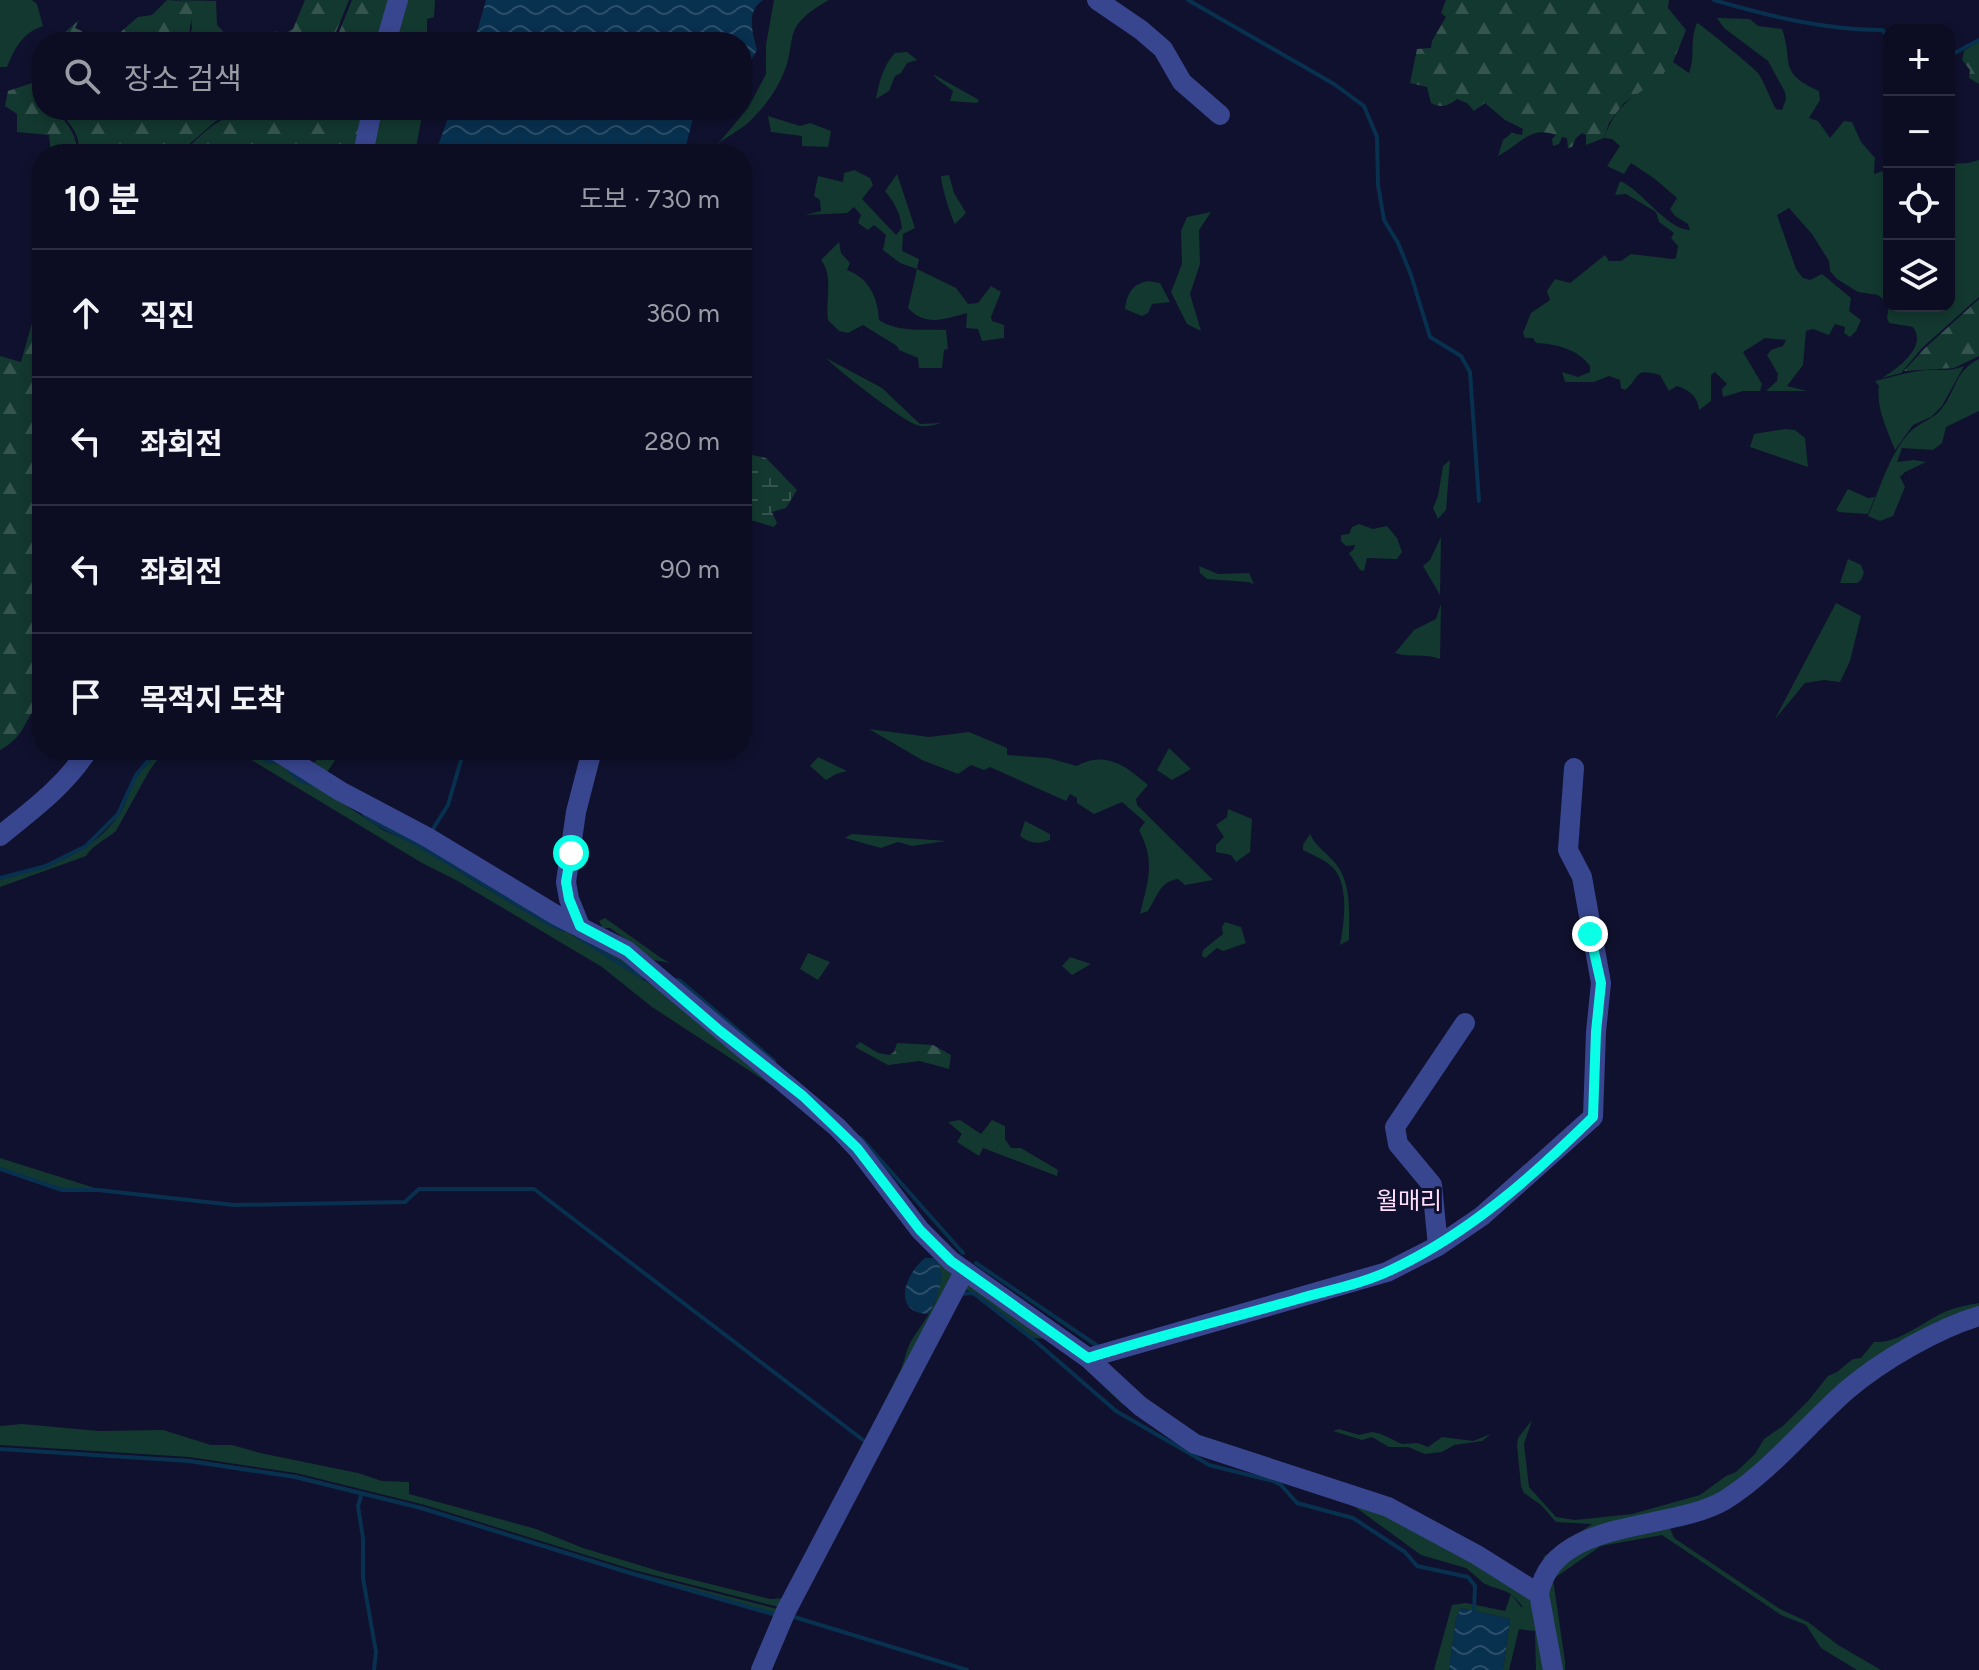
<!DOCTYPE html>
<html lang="ko">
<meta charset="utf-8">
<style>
:root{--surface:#0c0d22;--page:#1a1b2f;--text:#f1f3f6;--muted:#9a9ca5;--line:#2c2d40}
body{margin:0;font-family:Figtree,"Noto Sans KR",sans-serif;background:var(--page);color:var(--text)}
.controls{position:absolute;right:24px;top:24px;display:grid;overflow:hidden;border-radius:16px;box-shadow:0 4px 12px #0003}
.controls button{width:72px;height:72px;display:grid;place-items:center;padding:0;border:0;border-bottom:2px solid var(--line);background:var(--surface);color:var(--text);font:40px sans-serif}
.stop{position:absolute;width:24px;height:24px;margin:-18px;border:6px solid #09ffe6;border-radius:50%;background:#fff}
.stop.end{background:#09ffe6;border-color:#fff;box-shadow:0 2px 8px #0008}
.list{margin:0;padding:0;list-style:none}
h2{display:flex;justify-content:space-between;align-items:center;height:104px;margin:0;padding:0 32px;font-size:34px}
h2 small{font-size:26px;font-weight:400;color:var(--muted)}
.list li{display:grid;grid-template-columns:52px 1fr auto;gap:24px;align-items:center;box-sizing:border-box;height:128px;padding:0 32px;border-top:2px solid var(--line)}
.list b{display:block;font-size:30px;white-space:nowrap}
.list em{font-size:26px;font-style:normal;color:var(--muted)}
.icon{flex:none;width:44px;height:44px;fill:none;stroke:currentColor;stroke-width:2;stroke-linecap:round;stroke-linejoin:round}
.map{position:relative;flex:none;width:1979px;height:1670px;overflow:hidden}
.search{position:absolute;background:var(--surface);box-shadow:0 4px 12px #0003;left:32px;top:32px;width:720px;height:88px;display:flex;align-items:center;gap:20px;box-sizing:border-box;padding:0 28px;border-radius:32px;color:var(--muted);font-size:30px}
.panel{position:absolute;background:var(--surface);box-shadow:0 4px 12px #0003;left:32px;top:144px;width:720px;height:616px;border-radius:32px}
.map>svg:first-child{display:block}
.green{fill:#13382f}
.forest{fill:url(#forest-firs)}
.wetland{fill:url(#wetland-marsh)}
.water{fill:url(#water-waves)}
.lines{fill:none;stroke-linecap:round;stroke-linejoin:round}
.stream{stroke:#08304f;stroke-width:4}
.minor{stroke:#38468f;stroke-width:20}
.route{stroke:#09ffe6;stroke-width:10}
.labels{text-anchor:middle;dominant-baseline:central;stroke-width:6;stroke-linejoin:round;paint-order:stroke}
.quarter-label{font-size:24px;fill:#ffdffa;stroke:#10112e}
</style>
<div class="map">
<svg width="1979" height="1670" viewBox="0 0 1979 1670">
<defs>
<pattern id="forest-firs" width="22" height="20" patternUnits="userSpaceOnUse" patternTransform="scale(2)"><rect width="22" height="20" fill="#13382f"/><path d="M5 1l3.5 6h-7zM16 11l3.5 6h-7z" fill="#35544e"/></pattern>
<pattern id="wetland-marsh" width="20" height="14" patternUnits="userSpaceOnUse" patternTransform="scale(2)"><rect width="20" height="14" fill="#13382f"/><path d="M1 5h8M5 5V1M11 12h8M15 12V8" fill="none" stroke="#35544e"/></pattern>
<pattern id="water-waves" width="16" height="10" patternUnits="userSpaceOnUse" patternTransform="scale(2)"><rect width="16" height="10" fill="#08304f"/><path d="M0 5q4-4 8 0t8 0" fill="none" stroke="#2c4e69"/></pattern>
</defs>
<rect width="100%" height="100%" fill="#10112e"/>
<path class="green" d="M0,0H32L37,4L43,26C22,33 15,48 7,67H0Z
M176,0L216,1L217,25L233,42H188L192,28L190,2Z
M400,0H435L434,17L427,19V38L431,42H388Z
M774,0H829C775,30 802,41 779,83C772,97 760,112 748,123C739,131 727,136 717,145L748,108L766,74V45Z
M1717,18L1750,19L1758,26L1782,29C1794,63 1777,72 1819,91L1820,100L1809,118L1818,121L1830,138L1844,121L1852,122L1861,142L1875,158L1874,174L1889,169V304L1878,295L1858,292L1837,279L1830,271L1829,261L1812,234L1789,208L1777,215L1796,269L1803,278L1810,280L1822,274L1851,298L1849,311L1861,320L1856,331L1850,337L1844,333L1845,327L1835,324L1829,335L1813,329L1806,331L1803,365L1787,386L1807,391H1766L1777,381L1778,374L1767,355L1771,350L1783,346L1786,340L1765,338L1743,352L1762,384L1760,391H1743L1723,397L1722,389L1727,384L1715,372L1711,375V401L1699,410C1698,396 1689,390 1677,386L1669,391L1660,375C1632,367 1641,378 1625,390L1621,388L1620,380L1609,376L1594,382H1565L1562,372L1578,377L1590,372V366C1578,349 1556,344 1536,343L1533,338H1525L1523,333L1531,313L1550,300L1547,291L1555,279L1570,283L1605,255L1609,261H1621L1631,254L1673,259L1676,258L1678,246L1671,238L1674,233L1659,222L1656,212L1626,194L1615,195L1620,181C1642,190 1667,230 1690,230L1688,224L1675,216L1670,209L1677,198L1655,179L1631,163L1624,174L1607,166L1620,146L1612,139L1604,138C1619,95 1647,93 1673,62L1689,73C1696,55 1689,42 1697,23C1701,24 1754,68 1758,73C1764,81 1770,99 1776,109L1782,110L1786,99L1785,92L1768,61L1724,28Z
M907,52L917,60L907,63L901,73L895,76L889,91L876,99C879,82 883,66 895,53Z
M933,74L979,100L977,103L950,101L953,91L937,79Z
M373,110H423L415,154H365Z
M768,116L800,126L810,123L831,131L828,147L802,146V136L771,132Z
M1979,160V297L1922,348L1901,373L1882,378C1897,369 1928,347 1913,327L1889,323L1887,318L1889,306H1949V164L1968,163Z
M854,170L870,178L873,185L862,199L896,235L902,228C900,213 895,203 885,191L897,174L915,228L903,234L902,251L919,259L917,269L956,288L968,304L978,303L991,286L1001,292L991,317L992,321L1004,325V338L982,341L978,329L966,328L967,313C944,319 926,327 908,308L917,269L900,263L883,250L886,235L874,225L868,230L858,223L861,215L854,207L847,213L805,215L821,211L820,200L814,196L818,176L843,182L844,173Z
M949,175L954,193L966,213L955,224C951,217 941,185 941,176Z
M1211,212L1199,230L1200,264L1190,294L1201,331L1187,324L1171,292L1182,264L1181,231L1187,217Z
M839,242L841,253L850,263L847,270C869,278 878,298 879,320C898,333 924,329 946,330L948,349L944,350L942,368H919L918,358L899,350L897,346L863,325L848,333L839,331L828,320C825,302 834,275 821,260Z
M1148,281L1160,283L1170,302L1152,304L1148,313L1142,316L1125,309C1127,294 1132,284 1148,281Z
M826,358L882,388L920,424L941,423C934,425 925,428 917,425C901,420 839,371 826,358Z
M1979,359V411L1946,427L1942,443L1933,450L1902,448L1897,462L1914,460L1926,462L1905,472L1900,477L1905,487L1893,516L1880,521L1868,516C1880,489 1889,455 1909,433C1919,422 1934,420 1943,407C1957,388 1955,371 1979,359Z
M1964,366L1942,406L1931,417L1913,425L1895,450C1887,429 1876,409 1879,386L1875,381C1892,377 1908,372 1926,370C1939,369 1951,372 1964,366Z
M1785,429L1795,430L1805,438L1808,467L1750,447L1754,434Z
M1450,460L1446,510L1438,519L1433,508L1438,496L1443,466Z
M1848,489L1868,498L1875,497L1868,514L1839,512L1836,510Z
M1359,524L1373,529L1387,526L1397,538L1402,552L1397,559L1367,558L1364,571L1360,570L1349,553L1354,549L1355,545L1346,546L1341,541V535L1349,534L1352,527Z
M1441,537L1440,595L1423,566L1430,560Z
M1848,559L1861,565L1864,573L1861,580L1857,583H1840Z
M1199,566L1218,574L1249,573L1254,584L1248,582L1207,579L1200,573Z
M1836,603L1861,616L1850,661L1840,682L1824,680L1805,683L1775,719Z
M1441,604L1440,659C1425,653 1410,658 1395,653L1414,630L1436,619Z
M869,729L929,737L969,732L1007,748V755L1048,758L1077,766C1105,750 1126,766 1148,785L1136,799L1137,805L1213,880L1185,885L1178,879C1160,881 1157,897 1148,911L1140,914C1148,880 1156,863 1139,830L1145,822L1122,802L1094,814L1077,803V798L1070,794L1066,801L990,767L984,770L971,765L958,774L922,760Z
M1169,748L1191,769L1172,780L1157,770Z
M159,750H164L148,773L116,831C105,840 94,844 86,856L0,887V879C46,869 93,854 121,812C127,802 129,789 135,778C141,767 151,759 159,750Z
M235,750H253L267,763L276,762L284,766L298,780L320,788L383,830L421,847L480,885L550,926L568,932L657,988L658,985L569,930L551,924L481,883L422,845L384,828L355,806L321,786L300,778L286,764L276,759L268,761L257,750H269L624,953L834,1130L954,1273L783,1608L634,1570L425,1505L296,1473L189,1457L0,1445V1426L22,1424L99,1431L163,1430L211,1445H232L260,1453L358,1473L382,1481L409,1482V1494L536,1529L583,1548L662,1572L770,1599L785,1598L901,1369C905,1359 907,1347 913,1338C931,1312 944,1295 937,1261L854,1158L815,1118L776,1088L652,1007L602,967L456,880L422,863Z
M328,750H342L323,778L310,766Z
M818,757L847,771L836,774L826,780L810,766Z
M1228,809L1252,819L1250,852L1236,862L1231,855L1216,852V845L1224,837L1216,825L1227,817Z
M1025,821L1050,834V840C1039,844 1030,844 1020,836Z
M852,834L946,841L912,846L898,842L881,848L845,838Z
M1310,834C1316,847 1327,853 1336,864C1352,884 1349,915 1349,940L1340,945C1344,923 1349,889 1335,870C1328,861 1313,855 1303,850V845Z
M605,918L661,958L670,963L654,960L610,928H603L599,921Z
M1225,922L1241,927L1246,943L1223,951L1217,948L1205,958L1202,956L1203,950L1223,934L1222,927Z
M808,953L830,962L818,980L800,969Z
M1070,957L1091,964L1072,975L1062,966Z
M960,1120L981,1134L992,1120L1005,1126V1139L1011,1148H1021L1058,1170L1057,1176L983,1148L979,1156L957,1142L962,1134L948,1122Z
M0,1158L98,1189L62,1188L0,1168Z
M965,1281L982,1287L1084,1357L1139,1406L1194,1445L1211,1453L1387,1511L1500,1572L1484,1571L1479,1579L1466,1568L1421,1555L1351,1504L1299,1488L1276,1476L1206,1457L1122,1404L1076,1360L1048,1339L1034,1338L973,1292L966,1290L958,1296C892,1420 825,1543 766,1670H763L856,1482Z
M1979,1303V1313L1922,1337L1723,1495L1548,1562L1543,1557L1592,1524L1556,1522L1541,1505L1524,1493L1521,1486L1517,1445L1518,1438L1532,1420L1524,1444L1529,1487L1556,1517L1575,1520L1632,1514L1700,1495L1726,1476L1736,1472L1755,1454L1764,1439L1783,1426L1808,1401L1828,1376L1837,1372L1853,1359L1861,1358L1874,1342C1899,1344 1925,1320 1947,1311C1957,1307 1968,1305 1979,1303Z
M1339,1429L1359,1435L1372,1432L1381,1434L1402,1444L1418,1443L1428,1447L1442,1437L1473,1441L1491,1434L1482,1441L1454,1445L1442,1452L1425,1454L1408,1447H1389L1372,1437L1362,1440L1333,1431Z
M0,1448L189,1459L296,1475L425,1507L634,1572L781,1610L778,1615L630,1573L422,1508L295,1477L189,1461Z
M1670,1528L1674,1538L1780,1609L1808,1622L1838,1645L1881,1670H1857L1821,1648L1806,1625L1781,1615L1662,1535L1601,1546L1553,1579L1565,1661V1670H1556L1546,1606L1553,1570L1591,1543Z
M1532,1592L1550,1670H1536L1535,1631L1519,1629L1509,1670H1503L1510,1619L1461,1608L1456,1619L1449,1670H1434L1452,1605L1466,1603L1505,1611L1511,1594L1522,1608L1523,1595Z"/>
<path class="forest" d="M167,0L190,2L193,8L188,42H109L138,17L152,15Z
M305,0H349L332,42H261L276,31L280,35L293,29Z
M352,0H395L383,42H335Z
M1446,0H1669L1668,8L1686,30L1673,62L1659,79L1624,103L1609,123L1604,138L1586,145V135L1582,133L1576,138L1572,147L1568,148L1567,138L1562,137L1559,144L1553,146L1552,139L1556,135C1530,125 1520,145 1498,156L1503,140L1512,133L1522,135L1523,129L1505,120L1485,103L1474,111L1467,103L1457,99C1449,105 1442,109 1431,103L1427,87L1410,83L1417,49L1431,48L1432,41L1446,17L1441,13Z
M79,20L75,28L82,31L85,37L94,38L98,42H62L64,33Z
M1979,41V84L1969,78L1970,70L1962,60L1964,51Z
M42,63V110H57C66,125 80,135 75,154H51L49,135L17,132V114L5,106L8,91L32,83Z
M60,110H143L140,115L148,116L160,110L171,114L174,110H237L216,121L178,154H78C82,134 69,125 60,110Z
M307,110H369L361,154H182C199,136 225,110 251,112C266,113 280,119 295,119Z
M42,288V700C22,721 27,735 0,750V356L21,362Z
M1979,299V356L1954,368L1904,371L1924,349Z
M860,1042L878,1053L889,1055L894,1052L897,1043L933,1045L951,1055L949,1069L920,1061L888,1065L855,1047Z
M1484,1571L1523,1595L1528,1607L1526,1609C1519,1604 1514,1594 1505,1591C1495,1587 1487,1587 1479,1579L1480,1573Z"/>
<path class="wetland" d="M752,455L766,458L797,490L786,508L772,512L777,523L774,527L750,520Z"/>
<path class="water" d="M486,0H763C745,12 753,33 757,50L742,76V42H474Z
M451,110H695L684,154H435Z
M742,450L752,455L750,520L742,522Z
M925,1258H934C949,1274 938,1292 931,1310L928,1314C891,1312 905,1274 925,1258Z
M1461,1608L1510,1619L1503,1670H1449L1456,1619Z"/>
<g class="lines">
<path class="stream" d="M1188,0L1334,84L1364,106L1377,137L1378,185L1384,220L1398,243L1411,275L1430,337L1461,356L1470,372L1479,501
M1714,0C1769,16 1824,30 1882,30L1889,37
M1949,56L1979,40
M255,750L268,762L276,761
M289,770L299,780L312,784
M364,815C383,829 403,836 423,848C466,873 508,900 551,925L563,930
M431,832L448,805L464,750
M0,878L46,866L86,846L118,814L136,775L157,750
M578,937L642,977
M674,981L679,980L774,1061
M861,1138L963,1253
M0,1169L62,1190H98L234,1205L405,1202L419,1189H534L867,1443
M976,1263L1099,1347
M961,1294L973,1293L1034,1340L1116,1411L1201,1460L1209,1465L1273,1481L1281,1485L1297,1503L1353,1518L1405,1552L1417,1566L1468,1577L1475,1586L1474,1611
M0,1449L189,1461L295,1477L421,1508L630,1573L776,1615
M362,1493L358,1506L363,1538V1578L376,1652L374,1670
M791,1616L967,1670"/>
<path class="minor" d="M1097,0L1141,30L1163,49L1182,82L1220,115
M386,42L398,0
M363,154L372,110
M275,750L340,791L427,837L556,915L627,951L837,1127L857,1148L920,1230L951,1261L1088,1358L1140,1406L1195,1444L1388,1507L1477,1555L1539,1594
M0,836C33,809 65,786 88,750
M580,926L569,899L566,882L576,812L592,750
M1438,1246L1432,1185L1398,1144L1395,1127L1465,1023
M1088,1358L1387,1272L1438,1246L1482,1216L1593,1117L1596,1032L1601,983L1582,877L1568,850L1574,768
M761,1670L786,1611L964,1272
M1553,1670L1539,1594C1552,1517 1672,1532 1725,1500C1771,1471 1806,1426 1847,1390C1881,1361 1936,1329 1979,1316"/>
</g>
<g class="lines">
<path class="route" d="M571,853L566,882L569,899L580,926L627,951L720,1031L803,1096L857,1148L920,1230L951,1261L1088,1358C1158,1336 1228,1319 1298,1299C1329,1290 1362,1284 1391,1270C1468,1234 1532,1177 1593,1117L1596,1032L1601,983L1590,934"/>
</g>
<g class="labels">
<g class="quarter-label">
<text x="1409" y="1200">월매리</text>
</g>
</g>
</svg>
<div class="controls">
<button>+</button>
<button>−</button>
<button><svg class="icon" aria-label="locate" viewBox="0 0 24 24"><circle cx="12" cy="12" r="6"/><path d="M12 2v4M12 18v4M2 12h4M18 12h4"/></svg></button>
<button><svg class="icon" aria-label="layers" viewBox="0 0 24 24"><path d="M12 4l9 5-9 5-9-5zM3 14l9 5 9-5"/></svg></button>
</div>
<div class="stop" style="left:571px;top:853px"></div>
<div class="stop end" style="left:1590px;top:934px"></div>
<div class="search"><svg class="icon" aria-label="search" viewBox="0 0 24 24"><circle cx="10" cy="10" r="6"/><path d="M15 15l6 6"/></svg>장소 검색</div>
<section class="panel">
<h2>10 분<small>도보 · 730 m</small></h2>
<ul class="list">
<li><svg class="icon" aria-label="ahead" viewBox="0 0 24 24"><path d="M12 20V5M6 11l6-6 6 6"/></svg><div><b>직진</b></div><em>360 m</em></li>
<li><svg class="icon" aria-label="left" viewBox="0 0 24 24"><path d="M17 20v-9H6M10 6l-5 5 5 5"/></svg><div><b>좌회전</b></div><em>280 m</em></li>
<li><svg class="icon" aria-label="left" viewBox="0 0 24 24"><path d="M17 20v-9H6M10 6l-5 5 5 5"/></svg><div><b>좌회전</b></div><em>90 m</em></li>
<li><svg class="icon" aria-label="arrive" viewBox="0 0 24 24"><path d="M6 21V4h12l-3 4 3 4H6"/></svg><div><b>목적지 도착</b></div></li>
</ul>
</section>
</div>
